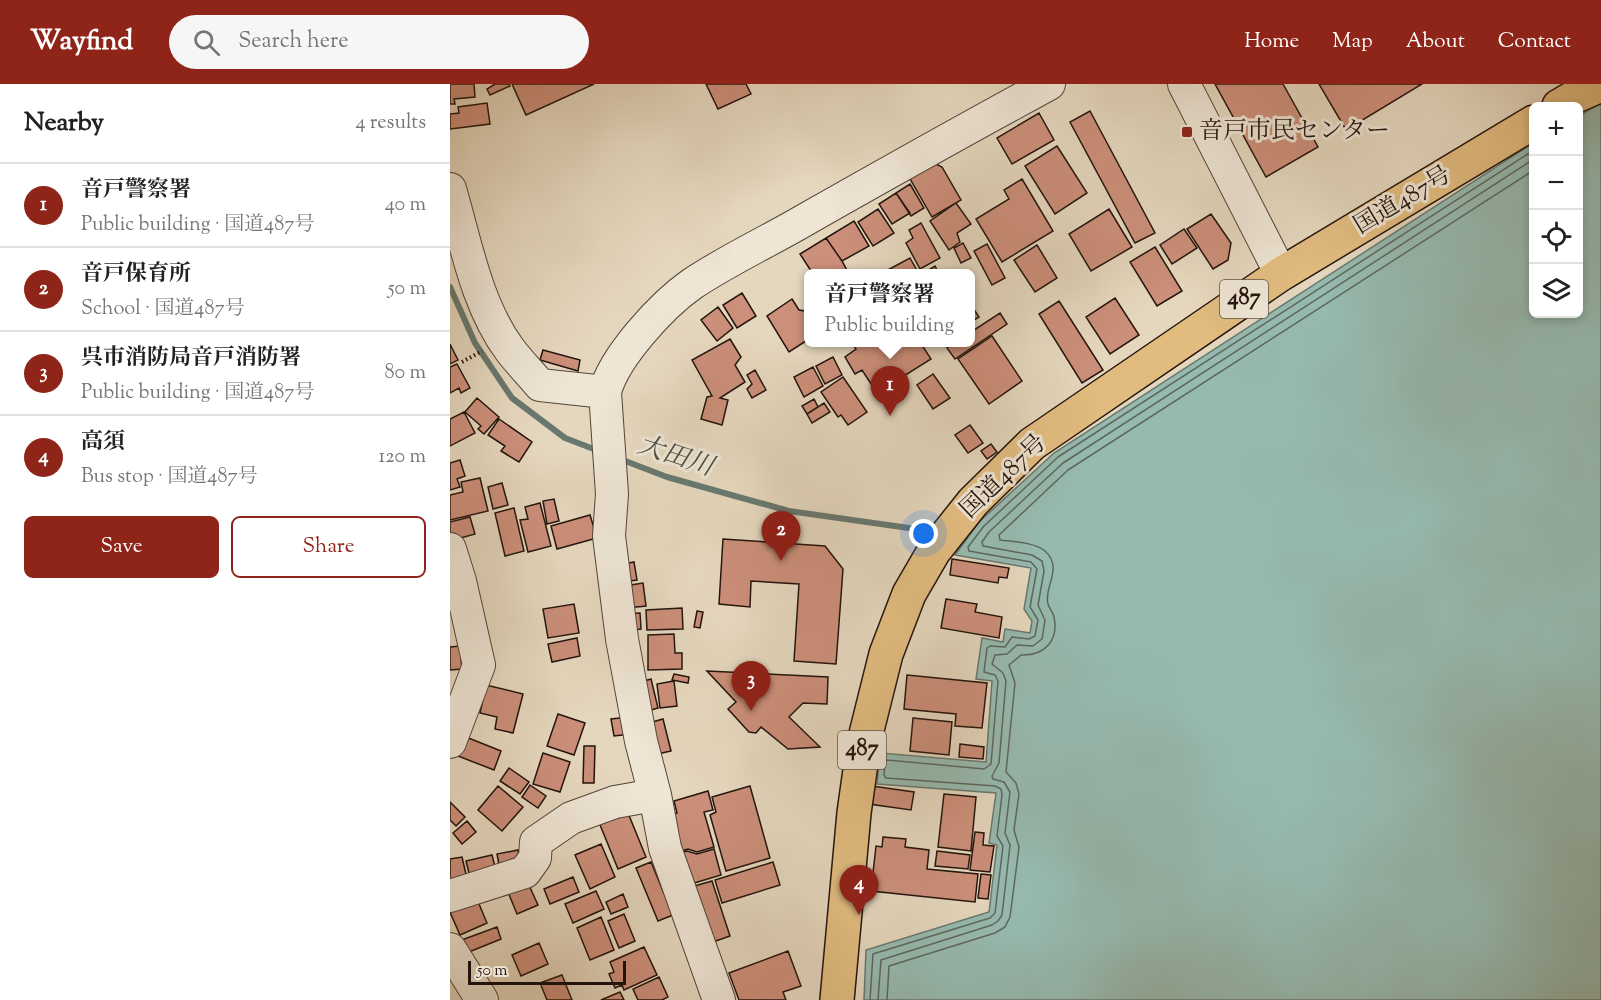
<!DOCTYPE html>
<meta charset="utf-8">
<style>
:root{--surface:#fff;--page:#f6f6f6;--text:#222;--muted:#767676;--line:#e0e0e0;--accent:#8f2418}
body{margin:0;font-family:"Sorts Mill Goudy","Noto Serif JP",serif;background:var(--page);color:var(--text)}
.controls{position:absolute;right:18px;top:18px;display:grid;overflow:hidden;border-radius:9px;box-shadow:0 3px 9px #0003}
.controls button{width:54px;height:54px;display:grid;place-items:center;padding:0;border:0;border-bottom:2px solid var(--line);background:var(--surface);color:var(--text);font:30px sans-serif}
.scale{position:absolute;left:18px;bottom:15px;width:158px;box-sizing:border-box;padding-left:6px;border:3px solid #23140d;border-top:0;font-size:16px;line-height:21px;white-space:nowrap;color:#23140d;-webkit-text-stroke:4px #eee5d5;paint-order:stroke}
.you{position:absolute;left:474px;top:450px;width:21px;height:21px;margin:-15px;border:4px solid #fff;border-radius:50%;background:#1a73e8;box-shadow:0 0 0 9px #1a73e833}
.badge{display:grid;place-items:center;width:39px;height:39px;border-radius:50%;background:var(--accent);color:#fff;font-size:20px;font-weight:700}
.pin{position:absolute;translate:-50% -50px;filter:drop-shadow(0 2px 3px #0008)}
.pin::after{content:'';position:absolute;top:32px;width:21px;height:18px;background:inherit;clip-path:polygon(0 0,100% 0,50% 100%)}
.popup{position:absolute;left:354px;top:185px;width:171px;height:78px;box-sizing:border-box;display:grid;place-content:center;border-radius:9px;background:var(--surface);filter:drop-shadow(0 2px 4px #0005);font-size:20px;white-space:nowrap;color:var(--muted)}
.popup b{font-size:22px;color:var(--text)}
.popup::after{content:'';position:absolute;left:50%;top:100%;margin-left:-12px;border:12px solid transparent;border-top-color:var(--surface)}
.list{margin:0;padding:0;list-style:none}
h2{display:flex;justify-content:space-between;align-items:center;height:78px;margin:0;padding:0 24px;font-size:26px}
h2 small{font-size:20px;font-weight:400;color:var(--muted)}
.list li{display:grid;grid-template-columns:39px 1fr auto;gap:18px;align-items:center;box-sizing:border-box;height:84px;padding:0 24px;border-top:2px solid var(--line)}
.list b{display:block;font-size:22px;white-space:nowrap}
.list p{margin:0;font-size:20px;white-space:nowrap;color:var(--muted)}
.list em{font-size:20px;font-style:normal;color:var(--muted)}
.actions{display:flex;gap:12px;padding:18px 24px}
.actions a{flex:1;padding:14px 0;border:2px solid var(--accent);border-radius:9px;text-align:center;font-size:21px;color:var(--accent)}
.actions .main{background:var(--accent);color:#fff}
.icon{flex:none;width:33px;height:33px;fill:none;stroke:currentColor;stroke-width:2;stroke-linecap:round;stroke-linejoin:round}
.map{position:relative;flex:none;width:1151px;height:916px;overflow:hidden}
header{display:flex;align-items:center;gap:36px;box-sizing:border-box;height:84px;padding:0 30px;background:var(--accent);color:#fff}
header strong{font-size:28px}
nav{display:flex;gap:33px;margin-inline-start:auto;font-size:21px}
.search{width:420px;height:54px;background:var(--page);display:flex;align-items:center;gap:15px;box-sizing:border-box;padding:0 21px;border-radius:33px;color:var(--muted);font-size:22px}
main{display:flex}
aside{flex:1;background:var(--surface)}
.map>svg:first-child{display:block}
.water{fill:#96bab0;stroke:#68786f;stroke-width:1.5}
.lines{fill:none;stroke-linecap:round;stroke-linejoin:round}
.shore{stroke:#5c675e;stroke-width:1.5}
.stream{stroke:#68786f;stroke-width:6}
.building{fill:#cc8f7a;stroke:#23140d;stroke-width:1.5}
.minor-casing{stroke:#544539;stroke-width:34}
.highway-casing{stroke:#23140d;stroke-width:36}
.path{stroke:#23140d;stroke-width:4;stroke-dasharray:1.5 3;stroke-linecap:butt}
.minor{stroke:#eee5d5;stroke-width:32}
.highway{stroke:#e2bc7f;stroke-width:33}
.poi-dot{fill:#8f2418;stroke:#eee5d5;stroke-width:2}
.labels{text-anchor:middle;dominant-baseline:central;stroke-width:6;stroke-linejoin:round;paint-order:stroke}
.shield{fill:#eee5d5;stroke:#605349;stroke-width:1.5}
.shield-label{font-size:22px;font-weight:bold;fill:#23140d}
.poi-label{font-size:24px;fill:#23140d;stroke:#eee5d5;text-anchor:start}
.street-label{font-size:24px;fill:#23140d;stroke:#eee5d5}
.water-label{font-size:26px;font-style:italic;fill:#4b4e46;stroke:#eee5d5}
</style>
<header>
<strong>Wayfind</strong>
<div class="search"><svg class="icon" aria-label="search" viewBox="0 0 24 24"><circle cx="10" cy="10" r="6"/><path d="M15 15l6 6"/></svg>Search here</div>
<nav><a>Home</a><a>Map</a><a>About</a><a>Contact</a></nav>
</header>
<main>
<aside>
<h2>Nearby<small>4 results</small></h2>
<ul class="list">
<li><span class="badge">1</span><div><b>音戸警察署</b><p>Public building · 国道487号</p></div><em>40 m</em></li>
<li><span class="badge">2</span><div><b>音戸保育所</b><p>School · 国道487号</p></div><em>50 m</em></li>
<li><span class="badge">3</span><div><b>呉市消防局音戸消防署</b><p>Public building · 国道487号</p></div><em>80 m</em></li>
<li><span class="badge">4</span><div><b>高須</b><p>Bus stop · 国道487号</p></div><em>120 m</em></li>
</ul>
<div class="actions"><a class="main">Save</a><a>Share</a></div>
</aside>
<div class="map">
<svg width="1151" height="916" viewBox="0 0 1151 916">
<rect width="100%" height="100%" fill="#e5d7be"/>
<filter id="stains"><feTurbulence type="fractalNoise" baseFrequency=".00333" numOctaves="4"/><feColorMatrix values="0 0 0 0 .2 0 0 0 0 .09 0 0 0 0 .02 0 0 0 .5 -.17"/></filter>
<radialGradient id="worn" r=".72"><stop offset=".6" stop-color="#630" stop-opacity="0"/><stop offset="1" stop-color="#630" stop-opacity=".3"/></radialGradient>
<path class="water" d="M1151,19V916H414L416,866L539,828L547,761L539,759L546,709L427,700L430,669L536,678L542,597L526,595L532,554L553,558L555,545L580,549L582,537L574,525L581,484L505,471L529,438L604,369L1083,59L1084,230H1128L1129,32Z"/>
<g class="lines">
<path class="shore" d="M420,916L423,870L540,834L545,829L553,762L547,752L552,711L551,705L545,702L436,694L434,691L435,678L437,676L534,685L541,680L548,597L545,591L534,588L537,564L540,562L555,563L562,553L579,555L585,552L588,536L580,523L587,485L581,478L519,467L518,463L534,442L608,373L1084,66
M428,916L431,876L542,841L548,837L552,831L560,761L555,749L560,708L554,698L543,695L542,692L549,679L556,597L553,589L542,580L545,571L557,570L567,561L583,562L592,555L595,536L588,521L594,487L592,477L582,471L533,462L532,458L539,448L613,379L1084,75
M437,916L439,882L545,849L555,843L560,833L569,763L564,746L569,710L566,699L556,688L565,599L559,581L571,571C594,572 609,557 604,533C603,528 599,524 598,520C593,504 614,484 595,467C584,458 564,458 550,456L549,451L618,386L1084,86"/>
<path class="stream" d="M0,203L25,259L62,314L115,354L149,367
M170,375L217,393L339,427L487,448"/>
</g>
<path class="building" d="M0,0H24L25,13L4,15L5,20H0Z
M59,0L60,2L40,11L37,5L45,0Z
M62,0H144L76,31Z
M256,0H296L301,10L268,25Z
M765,0H833L868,63L816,93Z
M869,0H972L896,46Z
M37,19L40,40L0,45V30L9,29L8,23Z
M640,27L705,149L685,159L620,38Z
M589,29L604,56L562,80L547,54Z
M607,62L637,109L605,130L575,82Z
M484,79L492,83L511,116L482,133L459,93Z
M572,95L603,147L552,178L526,135L559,115L554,106Z
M460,100L474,124L461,132L446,109Z
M446,109L460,129L442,140L429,120Z
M506,119L521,140L507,149L510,158L499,166L480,137Z
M428,125L444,149L423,162L408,138Z
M659,125L682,163L641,187L619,150Z
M761,130L781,159L778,176L763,185L737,145Z
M404,137L419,162L392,177L376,154Z
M471,139L490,174L470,185L456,159L463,154L459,146Z
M734,145L747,164L722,180L710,161Z
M376,154L392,177L399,190H363L350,170Z
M513,159L521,174L511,179L504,164Z
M537,160L555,194L542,201L524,167Z
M587,161L607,194L585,208L564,176Z
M705,163L732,207L707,222L680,178Z
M460,174L469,190H434V188Z
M485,182L489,190H472Z
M292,209L306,232L287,244L273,221Z
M665,214L689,251L660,270L636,233Z
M342,215L349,226L355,227L359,235V255L339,268L317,232Z
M609,217L653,286L632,299L589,230Z
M521,221L529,233L521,238Z
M268,223L283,244L267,257L251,236Z
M550,229L557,240L505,275L497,264L506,258H521V248Z
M542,252L572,297L539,320L508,275Z
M280,255L291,273L285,281L295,298L270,314L278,316L272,341L251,335L257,313L262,312L242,276Z
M401,258H470L481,275L427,309L412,286L405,290L395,273L406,265Z
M0,260L8,276L0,280Z
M93,266L130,276L128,287L90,276Z
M383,273L392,291L375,300L366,282Z
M7,280L20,304L11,309L9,304L0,309V283Z
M363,283L373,302L354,313L344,293Z
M305,286L316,306L302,314L297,305L302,300L297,291Z
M483,290L500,314L483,325L467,301Z
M393,293L417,328L398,341L391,331L388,333L371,308Z
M27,314L49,333L34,350L28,345L31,342L15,328Z
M364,315L368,323L357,330L352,322Z
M374,319L380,328L362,339L357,330Z
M14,328L25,349L0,362V335Z
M49,335L82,358L69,378L51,367L55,362L38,351Z
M520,341L533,359L518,369L505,351Z
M541,360L547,368L537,375L531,367Z
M10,376L15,392L7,395L10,403L0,406V379Z
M30,394L38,427L0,436V411L13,408L11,398Z
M52,399L58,421L43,425L38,403Z
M104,415L109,437L97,440L93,417Z
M90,419L101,462L78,468L70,436L78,435L75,423Z
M64,424L74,467L55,472L45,429Z
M140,431L147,454L107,465L101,442Z
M20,433L25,450L0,457V438Z
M273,455L375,462L393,485L386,580L344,577L349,500L301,497L300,523L269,520Z
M502,475L559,484L557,494L549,493L548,499L500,491Z
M184,478L187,496L172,498L169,481Z
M193,499L196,522L177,524L174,502Z
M496,515L527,520L525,528L552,533L549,554L491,544Z
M124,520L129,549L98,554L93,525Z
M232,524L233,545L197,546L196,526Z
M247,527L253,528L250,544L244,543Z
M190,529L191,545L178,546L176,530Z
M224,550L225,569H232V585L198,586V551Z
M127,554L130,572L102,578L98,560Z
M10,562L12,585L0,586V563Z
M257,587L378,593L377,620L353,619L339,633L370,663L338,665L311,643L306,649L299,648L278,625L286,618Z
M224,590L239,593L238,599L222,596Z
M457,591L537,599L532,644L505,642L506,630L454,625Z
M201,595L208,624L201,626L194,597Z
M224,597L227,622L210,624L207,600Z
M36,601L73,610L63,649L45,645L47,633L30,629Z
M108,630L135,639L124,671L97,662Z
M179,633L181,650L164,652L161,635Z
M463,634L502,638L499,671L460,667Z
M213,635L221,667L203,671L195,640Z
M11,651L51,667L44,686L3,670Z
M510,660L534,663L533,675L509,673Z
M134,662H145L144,699H133Z
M93,669L120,678L110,708L83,700Z
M59,684L79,698L70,710L50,697Z
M80,701L96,712L88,724L72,713Z
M48,702L73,723L52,747L28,726Z
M300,702L320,774L276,787L260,731L266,728L262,713Z
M422,702L464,708L461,726L419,720Z
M258,707L263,726L254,728L264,763L247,768L238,765L223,769L221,731L227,729L224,717Z
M494,710L526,713L521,767L488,763Z
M0,718L15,733L6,742L0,736Z
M176,724L196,773L168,785L148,736Z
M17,737L26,748L12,760L3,749Z
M525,748L534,749L533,761L544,762L540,788L520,786Z
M433,753L456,755L455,763L479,766L477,785L528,790L525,818L421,807L426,762L432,763Z
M151,760L165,793L140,805L125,771Z
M264,765L271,791L231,803L223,771L237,767L247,770Z
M68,766L71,782L50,786L47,770Z
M487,767L520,771L518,785L485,782Z
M42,771L47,791L21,797L16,777Z
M12,773L18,799L0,804V775Z
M201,778L223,831L208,837L186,784Z
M323,778L330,801L272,819L265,796Z
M531,790L541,791L538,815L528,814Z
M123,793L129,808L100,820L94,805Z
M262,797L280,852L260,859L241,803Z
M78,799L88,821L67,830L58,808Z
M146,807L154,825L123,839L115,820Z
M24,808L37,839L10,851L0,828V818Z
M173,810L178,823L161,830L156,818Z
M174,830L185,857L169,864L158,837Z
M151,833L164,866L140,876L127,844Z
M47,843L51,855L14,870L9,857Z
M89,859L98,880L71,892L62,871Z
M194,863L207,891L174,906L172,901L165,904L159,890L164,888L160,878Z
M338,867L351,902L333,908L336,916H289L279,889Z
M112,891L122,916H97L90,899Z
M209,893L218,913L212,916H188L183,905Z
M170,908L174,916H151Z"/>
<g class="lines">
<g class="minor-casing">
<path id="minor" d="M734,0L831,190
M0,105C16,159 26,220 60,266C69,278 80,289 90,301L155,308
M0,465L10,497L29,581L0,658
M0,812L75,788L85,774L86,758L121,734L165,718L205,711
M0,865L32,916
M269,916L215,764L205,711L191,657L172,555L159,452L162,410L155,308C164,273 212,221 242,200C276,177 317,158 353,137C434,91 516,45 599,0"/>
</g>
<g class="highway-casing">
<path id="highway" d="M1109,22L1128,11L1151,1
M387,916L404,729L414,658L436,570L459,510L484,467L523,418L582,360L831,190L1084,38"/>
</g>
<path class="path" d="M12,278L32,267"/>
<use href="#minor" class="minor"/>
<use href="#highway" class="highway"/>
</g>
<rect class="poi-dot" x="731" y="42" width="12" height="12" rx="3"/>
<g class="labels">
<g class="shield">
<rect x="770" y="196" width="48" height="38" rx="4.5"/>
<rect x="388" y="647" width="48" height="38" rx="4.5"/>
</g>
<g class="shield-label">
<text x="794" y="215">487</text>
<text x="412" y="666">487</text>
</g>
<g class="poi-label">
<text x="749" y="48">音戸市民センター</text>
</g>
<g class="street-label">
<text transform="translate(953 117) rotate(-31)">国道487号</text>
<text transform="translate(554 393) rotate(-44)">国道487号</text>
</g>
<g class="water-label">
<text transform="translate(225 373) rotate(18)">大田川</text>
</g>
</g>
<rect width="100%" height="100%" filter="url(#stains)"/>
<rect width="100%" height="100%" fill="url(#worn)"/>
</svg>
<div class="controls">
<button>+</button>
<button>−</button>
<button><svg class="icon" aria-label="locate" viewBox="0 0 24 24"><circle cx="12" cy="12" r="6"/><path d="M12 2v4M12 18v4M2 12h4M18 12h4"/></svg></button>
<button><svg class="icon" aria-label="layers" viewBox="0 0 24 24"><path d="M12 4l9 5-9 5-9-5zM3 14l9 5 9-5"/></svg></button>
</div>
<div class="scale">50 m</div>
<div class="you"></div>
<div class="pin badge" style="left:440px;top:332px">1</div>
<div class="popup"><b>音戸警察署</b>Public building</div>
<div class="pin badge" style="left:331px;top:477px">2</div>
<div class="pin badge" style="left:301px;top:627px">3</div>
<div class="pin badge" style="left:409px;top:831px">4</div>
</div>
</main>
